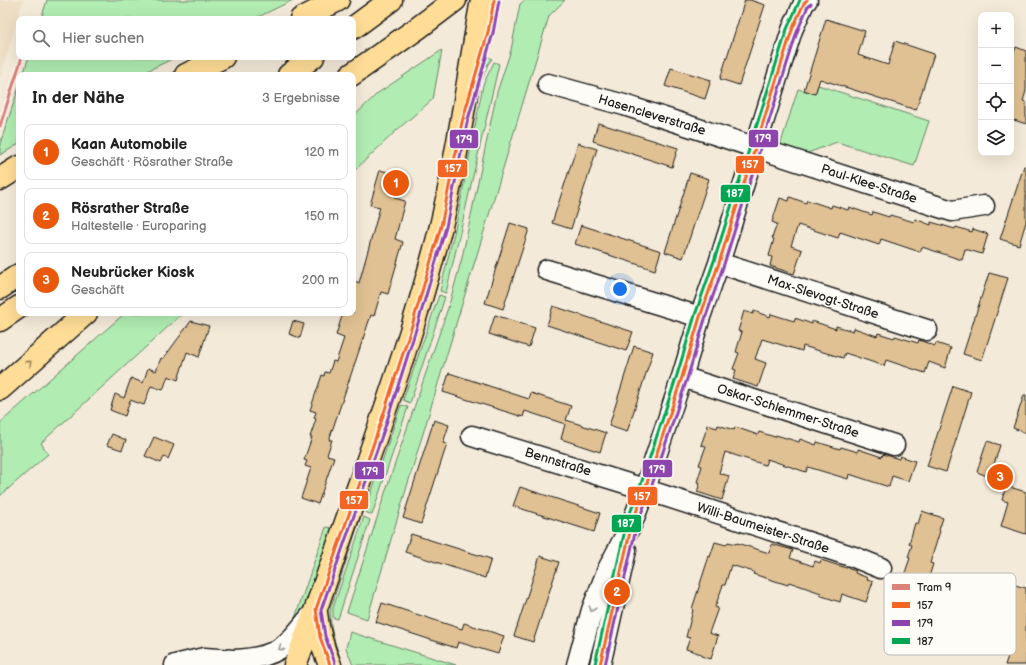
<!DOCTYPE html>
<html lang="de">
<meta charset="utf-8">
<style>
:root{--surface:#fff;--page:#f2f2f2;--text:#222;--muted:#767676;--line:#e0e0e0;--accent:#ea580c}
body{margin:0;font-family:"Balsamiq Sans",sans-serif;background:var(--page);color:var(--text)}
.controls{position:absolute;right:12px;top:12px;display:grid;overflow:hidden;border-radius:8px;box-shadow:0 4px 16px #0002}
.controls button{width:36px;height:36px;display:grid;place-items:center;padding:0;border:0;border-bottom:1px solid var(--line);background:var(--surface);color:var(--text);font:20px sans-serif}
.you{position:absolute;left:620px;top:289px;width:14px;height:14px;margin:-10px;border:3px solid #fff;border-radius:50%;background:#1a73e8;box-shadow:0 0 0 6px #1a73e833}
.badge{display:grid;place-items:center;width:26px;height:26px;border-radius:50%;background:var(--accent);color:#fff;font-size:13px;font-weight:700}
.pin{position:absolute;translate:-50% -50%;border:2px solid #fff;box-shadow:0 1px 4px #0006}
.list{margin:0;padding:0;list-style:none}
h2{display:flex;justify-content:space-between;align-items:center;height:52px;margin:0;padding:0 16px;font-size:17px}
h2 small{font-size:13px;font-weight:400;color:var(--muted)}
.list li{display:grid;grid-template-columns:26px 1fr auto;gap:12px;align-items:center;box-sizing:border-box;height:56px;margin:0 8px 8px;padding:0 8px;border:1px solid var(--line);border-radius:8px}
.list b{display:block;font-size:15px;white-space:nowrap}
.list p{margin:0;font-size:13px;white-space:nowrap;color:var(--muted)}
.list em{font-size:13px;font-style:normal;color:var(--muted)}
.icon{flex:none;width:22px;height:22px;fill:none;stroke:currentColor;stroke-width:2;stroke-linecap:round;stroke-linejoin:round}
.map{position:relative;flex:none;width:1026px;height:665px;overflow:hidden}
.search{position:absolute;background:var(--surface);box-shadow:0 4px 16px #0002;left:16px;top:16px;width:340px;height:44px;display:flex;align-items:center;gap:10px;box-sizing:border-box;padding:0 14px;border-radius:8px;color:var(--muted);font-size:15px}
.panel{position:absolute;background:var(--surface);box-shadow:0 4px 16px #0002;left:16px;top:72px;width:340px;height:244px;border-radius:8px}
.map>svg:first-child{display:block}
.built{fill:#eedec4}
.green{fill:#b1edb2;stroke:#668467}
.building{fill:#e0c193;stroke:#1c1c1c}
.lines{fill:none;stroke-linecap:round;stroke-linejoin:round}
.minor-casing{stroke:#1c1c1c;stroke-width:23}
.major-casing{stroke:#1c1c1c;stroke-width:25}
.highway-casing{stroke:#1c1c1c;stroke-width:25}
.minor{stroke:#fdfcf7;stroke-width:20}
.major{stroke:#ffdd96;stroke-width:22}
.highway{stroke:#ffdd96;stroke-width:22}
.bus-1-casing{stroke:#fdfcf7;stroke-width:6}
.bus-2-casing{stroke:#fdfcf7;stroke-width:6}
.bus-3-casing{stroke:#fdfcf7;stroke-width:6}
.bus-1{stroke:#f26522;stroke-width:3}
.bus-2{stroke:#8e44ad;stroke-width:3}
.bus-3{stroke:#00a651;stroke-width:3}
.tram-1-casing{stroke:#fdfcf7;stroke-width:6}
.tram-1{stroke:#dc8279;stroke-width:3}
.oneway{stroke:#99865f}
.oneway2{stroke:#989794}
.labels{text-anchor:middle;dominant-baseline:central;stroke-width:3;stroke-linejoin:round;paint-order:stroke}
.street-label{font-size:13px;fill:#1c1c1c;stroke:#fdfcf7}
.key{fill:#fdfcf7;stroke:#bab9b5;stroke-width:1}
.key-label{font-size:11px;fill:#1c1c1c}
.line-badge{stroke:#fdfcf7;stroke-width:1.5}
.badge-label{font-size:11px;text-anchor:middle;font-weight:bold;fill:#fff}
</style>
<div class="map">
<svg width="1026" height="665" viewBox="0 0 1026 665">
<rect width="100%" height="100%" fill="#f4ead9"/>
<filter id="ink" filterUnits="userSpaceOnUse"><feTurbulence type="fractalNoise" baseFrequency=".025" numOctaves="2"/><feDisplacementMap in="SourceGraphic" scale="8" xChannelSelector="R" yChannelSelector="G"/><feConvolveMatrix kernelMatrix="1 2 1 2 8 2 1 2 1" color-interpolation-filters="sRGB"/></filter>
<g filter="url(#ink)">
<path class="built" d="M0,0H23L0,78Z"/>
<path class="green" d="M47,0H293L254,19H41Z
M525,0H565L549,16L367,619L347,612L385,493L449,305L462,258L497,92L511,50L520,4Z
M442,50L433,99L398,129L353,172V117L378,93Z
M488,56L492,59L488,64L480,85L460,186L439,280L331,607C329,626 334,640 340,657L332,662L324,617L479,74Z
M29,57H176L139,75H23Z
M494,62L499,64L446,293L440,291L456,225L483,85Z
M818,85L929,121L914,166L837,142L805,154L780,146L798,89L815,94Z
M19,87V144L0,155V144Z
M439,295L445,297L410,403L403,400Z
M125,313H183L41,443L48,454L0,496V423Z
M401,405L408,407L372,515L365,512Z
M364,517L370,520L338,619L333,618V608Z
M326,527L332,528L303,614L294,621Z
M350,632L456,665H353L346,648Z"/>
<path class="building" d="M745,0H750L765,5L739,85L720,79Z
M826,19L865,31L858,55L888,65L895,41L934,54L916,110L820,79L815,94L804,90Z
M1016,47L1026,51V91L1023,101L1026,102V124L1011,119V61Z
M671,68L711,80L705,99L665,86Z
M598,123L678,148L672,167L593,141Z
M578,143L597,149L571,229L552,223Z
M1024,166H1026V222L1019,245L1000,239Z
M380,170L401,176L395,198L405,201L395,239L403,242L388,294L381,292L374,316L371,315L329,440H332L327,455L334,457L318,504L301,498L311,468L305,466L307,461L304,460L312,437H310L316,419L314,418L316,412L310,410L322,375L324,376L325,372L329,373L333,361L336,362L344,338L336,335L343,313H353V280L359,283L380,207L370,205Z
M690,173L709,179L683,258L665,252Z
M790,197L806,203L807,200L831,208L832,205L848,210L849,207L872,215L873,212L889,217L890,215L914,222L915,219L931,225V222L955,229L956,227L972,232L973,229L988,234L982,254L965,249L962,260L922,247L920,252L881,239L879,245L840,232L838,238L798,225L791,246L802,250L794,274L770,266L772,257L769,256L774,239L772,238L777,224L772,222L780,198L789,201Z
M510,223L529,229L503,309L485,303Z
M581,225L661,251L655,270L575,244Z
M989,273L1008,278L982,360L963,354Z
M553,306L633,332L626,351L547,325Z
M744,311L753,314L754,311L770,317L771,314L794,321L795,318L812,324V321L836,329V326L853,331L854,328L877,336L878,333L894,338L895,336L918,343L919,340L935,346L936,343L951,348L945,368L929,362L925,373L886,360L884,366L845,353L843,358L803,346L802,351L762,339L755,359L766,363L758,387L733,379L736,370L733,369L739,353L736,352L742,332L738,331Z
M495,315L535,328L529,347L489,334Z
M191,321L209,326L199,357L187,352L178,380L168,376L163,390L151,386L144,405L130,400L125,416L110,410L115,394L124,398L131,378L143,383L148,368L156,371L161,358L163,359Z
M293,321L304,324L300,338L289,334Z
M634,346L653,352L627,432L609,426Z
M449,373L529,399L531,393L571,406L566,420L606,433L600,452L561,439L565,424L525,411L523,417L443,392Z
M953,386L971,392L946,472L927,466Z
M1024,395H1026V433L1013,428Z
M434,420L449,425L443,443L447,444L421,524L403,518Z
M708,425L717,428L718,425L734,430L735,427L758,435L759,432L775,437L776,435L799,442L800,439L816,445L817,442L840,449L841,447L858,452V449L882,457L883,454L899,459L900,456L915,461L908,481L892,476L889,487L849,474L848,479L808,467L806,472L767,459L765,465L725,452L719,473L729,476L722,500L697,492L700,483L697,482L702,466L699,465L706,446L701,445Z
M112,434L126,440L122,450L107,445Z
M154,437L174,445L168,459L164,457L161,463L145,456Z
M987,441L1000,445L990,477L977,472Z
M1006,486L1026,492V534L1001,526L1008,502L1002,500Z
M520,487L600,513L594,532L513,506Z
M922,511L943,518L939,530L940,531L930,563L933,564L929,577H930L924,598L923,597L918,612L898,605L902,591L899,590L910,558L908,557L912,545L909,544L915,523L918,524Z
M411,534L491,559L485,578L405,552Z
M715,542L726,545L728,542L736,544L737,543L769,553L772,544L775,545L793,550L790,558L813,566L815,561L820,563L821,560L856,571L855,573L868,578L867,580L873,582L866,602L842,594L840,602L822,596L820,595L821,593L789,582L788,585L753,574L754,572L731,565L725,585H723L715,607L718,608L709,633L718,636L711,659L701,656V654L686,649L690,638L686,637L693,610L692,609L709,556L710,557Z
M540,556L559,562L533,642L514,636Z
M1015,585L1026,588V665H1005L1010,650L1008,649L1014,628L1002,624Z
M382,603L462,629L464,623L504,636L498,654L458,642L456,648L376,622Z"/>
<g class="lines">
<g class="minor-casing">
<path id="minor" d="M548,84L624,105L952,211L984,206
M719,263L927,330
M547,270L700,317
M682,377L894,445
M472,436L625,483L854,557L881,568
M234,660C276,658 285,648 310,617
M175,665L204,658L234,660L247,664
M577,665L592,610L608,569L632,523L645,489L682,377L700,317L719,263L792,30L804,3L807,0
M600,665L626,550"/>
</g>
<g class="major-casing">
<path id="major" d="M316,612C318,632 322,647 330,665
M295,665C318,606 337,547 358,488C388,402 419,314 441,226C459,151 468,75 482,0"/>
</g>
<g class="highway-casing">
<path id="highway" d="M301,19L338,0
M353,28L391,0
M186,75L223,57
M289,75L313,57
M351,75L418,28L455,0
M0,179L19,167
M0,288L19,275
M0,320L19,307
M0,389L86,313"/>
</g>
<use href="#minor" class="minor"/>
<use href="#major" class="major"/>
<use href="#highway" class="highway"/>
<g class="bus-1-casing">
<path id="bus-1" d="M330,665L320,637L316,609L380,425L413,322L441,226L462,122L488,32L494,0
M600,665L632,523L645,489L682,377L700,317L719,263L792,30L804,3L807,0"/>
</g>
<g class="bus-2-casing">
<path id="bus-2" d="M335,663L325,636L321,610L385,427L418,323L446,227L467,123L493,33L499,1
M605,665L637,524L650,491L687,379L705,319L724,264L797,32L808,6L811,4"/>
</g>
<g class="bus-3-casing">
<path id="bus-3" d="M595,664L627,521L640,487L677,375L695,315L714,261L787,29L800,0"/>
</g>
<use href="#bus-1" class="bus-1"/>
<use href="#bus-2" class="bus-2"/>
<use href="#bus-3" class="bus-3"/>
<g class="tram-1-casing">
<path id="tram-1" d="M0,126L22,57"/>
</g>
<use href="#tram-1" class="tram-1"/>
</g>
<defs><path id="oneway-chevron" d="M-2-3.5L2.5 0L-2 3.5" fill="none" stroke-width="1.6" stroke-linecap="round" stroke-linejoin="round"/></defs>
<use class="oneway" href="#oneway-chevron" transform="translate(29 363) rotate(-41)"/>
<g class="oneway2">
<use href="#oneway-chevron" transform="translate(592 609) rotate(109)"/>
<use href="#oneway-chevron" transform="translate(281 648) rotate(144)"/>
</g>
</g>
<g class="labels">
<g class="street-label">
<text transform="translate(652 115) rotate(17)">Hasencleverstraße</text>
<text transform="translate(869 184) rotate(18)">Paul-Klee-Straße</text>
<text transform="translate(823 297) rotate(18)">Max-Slevogt-Straße</text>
<text transform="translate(788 411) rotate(18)">Oskar-Schlemmer-Straße</text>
<text transform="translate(558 462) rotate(17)">Bennstraße</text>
<text transform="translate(763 528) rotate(18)">Willi-Baumeister-Straße</text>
</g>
</g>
<rect x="884" y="573" width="132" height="82" rx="6" class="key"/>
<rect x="892" y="584" width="18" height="6" fill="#dc8279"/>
<rect x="892" y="602" width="18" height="6" fill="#f26522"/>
<rect x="892" y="620" width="18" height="6" fill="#8e44ad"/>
<rect x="892" y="638" width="18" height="6" fill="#00a651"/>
<g class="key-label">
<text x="917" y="591">Tram 9</text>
<text x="917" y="609">157</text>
<text x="917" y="627">179</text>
<text x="917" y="645">187</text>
</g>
<g class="line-badge">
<rect x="748" y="129" width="31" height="19" rx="4" fill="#8e44ad"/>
<rect x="449" y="129" width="30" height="20" rx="4" fill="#8e44ad"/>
<rect x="735" y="155" width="30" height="19" rx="4" fill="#f26522"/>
<rect x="437" y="159" width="31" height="19" rx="4" fill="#f26522"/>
<rect x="720" y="184" width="31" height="19" rx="4" fill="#00a651"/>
<rect x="642" y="459" width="31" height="19" rx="4" fill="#8e44ad"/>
<rect x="354" y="461" width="31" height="19" rx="4" fill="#8e44ad"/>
<rect x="627" y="486" width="31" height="20" rx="4" fill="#f26522"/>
<rect x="339" y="490" width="30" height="20" rx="4" fill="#f26522"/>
<rect x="611" y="514" width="31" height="19" rx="4" fill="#00a651"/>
</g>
<g class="badge-label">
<text x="763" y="142">179</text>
<text x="464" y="143">179</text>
<text x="750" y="168">157</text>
<text x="453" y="172">157</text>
<text x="735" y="197">187</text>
<text x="657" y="473">179</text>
<text x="370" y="475">179</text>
<text x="642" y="500">157</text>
<text x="354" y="504">157</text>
<text x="626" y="527">187</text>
</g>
</svg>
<div class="controls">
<button>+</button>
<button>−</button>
<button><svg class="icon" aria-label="locate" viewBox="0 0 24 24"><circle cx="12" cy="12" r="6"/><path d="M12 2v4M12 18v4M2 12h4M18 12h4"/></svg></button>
<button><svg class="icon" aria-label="layers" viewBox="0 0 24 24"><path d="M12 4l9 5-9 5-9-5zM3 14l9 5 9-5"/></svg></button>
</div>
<div class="you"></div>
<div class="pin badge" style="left:396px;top:183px">1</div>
<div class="pin badge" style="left:617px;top:592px">2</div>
<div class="pin badge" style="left:1000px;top:477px">3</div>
<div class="search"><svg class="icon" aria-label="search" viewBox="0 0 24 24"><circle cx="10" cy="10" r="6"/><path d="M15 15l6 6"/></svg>Hier suchen</div>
<section class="panel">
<h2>In der Nähe<small>3 Ergebnisse</small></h2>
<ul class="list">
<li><span class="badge">1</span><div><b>Kaan Automobile</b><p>Geschäft · Rösrather Straße</p></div><em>120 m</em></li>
<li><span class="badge">2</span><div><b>Rösrather Straße</b><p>Haltestelle · Europaring</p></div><em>150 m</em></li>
<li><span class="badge">3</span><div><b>Neubrücker Kiosk</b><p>Geschäft</p></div><em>200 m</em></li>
</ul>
</section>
</div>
